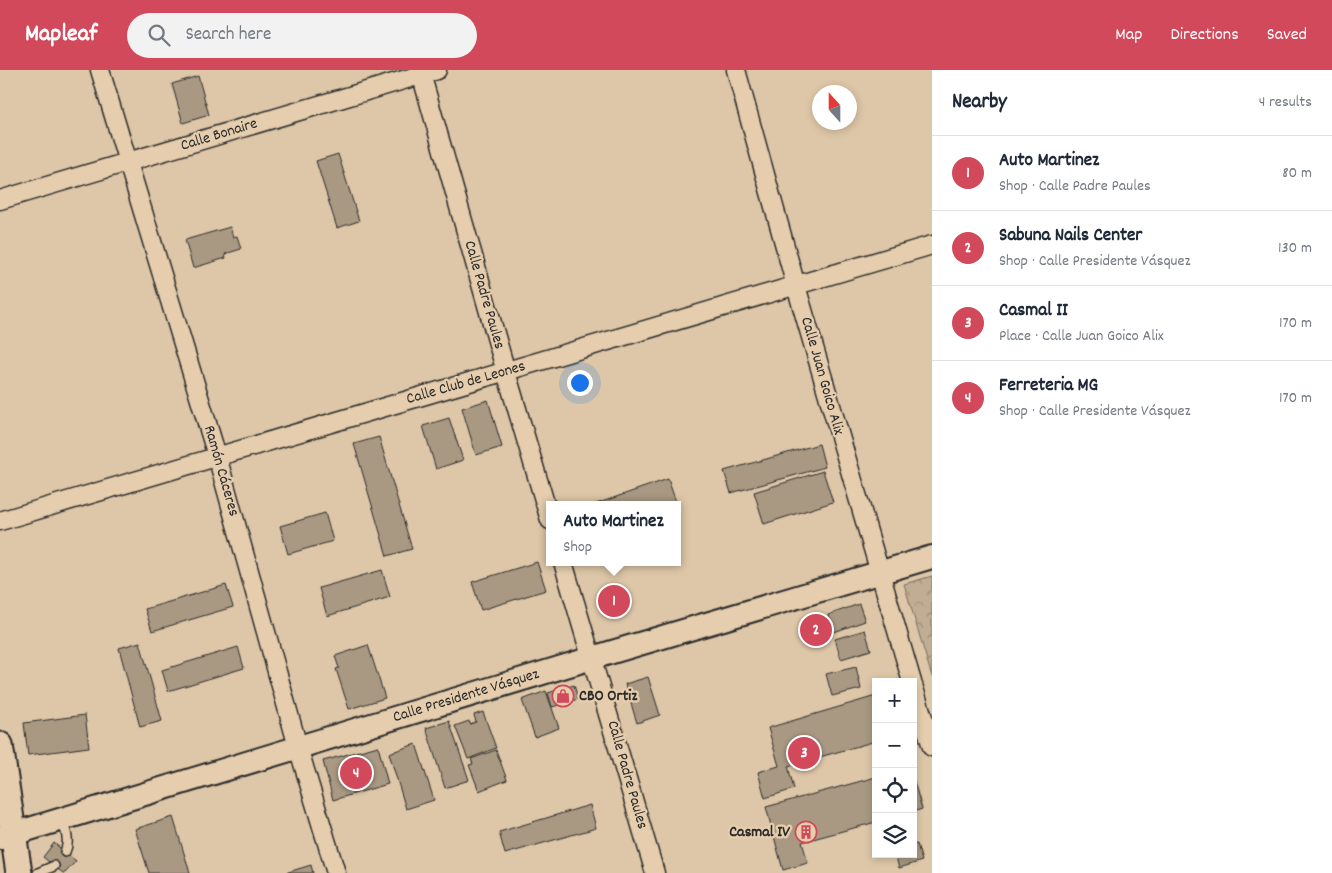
<!DOCTYPE html>
<meta charset="utf-8">
<style>
:root{--surface:#fff;--page:#f2f2f3;--text:#1f2937;--muted:#747a83;--line:#e0e1e3;--accent:#d1495b}
body{margin:0;font-family:Dekko,sans-serif;background:var(--page);color:var(--text)}
.controls{position:absolute;right:15px;bottom:15px;display:grid;overflow:hidden;border-radius:0px;box-shadow:0 2px 8px #0003}
.controls button{width:45px;height:45px;display:grid;place-items:center;padding:0;border:0;border-bottom:1px solid var(--line);background:var(--surface);color:var(--text);font:25px sans-serif}
.compass{position:absolute;left:812px;top:15px;width:45px;height:45px;border-radius:50%;background:var(--surface);box-shadow:0 2px 8px #0003;rotate:339deg}
.you{position:absolute;left:579px;top:312px;width:18px;height:18px;margin:-12px;border:4px solid #fff;border-radius:50%;background:#1a73e8;box-shadow:0 0 0 8px #1a73e833}
.badge{display:grid;place-items:center;width:32px;height:32px;border-radius:50%;background:var(--accent);color:#fff;font-size:16px;font-weight:700}
.pin{position:absolute;translate:-50% -50%;border:2px solid #fff;box-shadow:0 1px 5px #0006}
.popup{position:absolute;left:546px;top:431px;width:135px;height:65px;box-sizing:border-box;display:grid;place-content:center;border-radius:0px;background:var(--surface);filter:drop-shadow(0 1px 4px #0005);font-size:16px;white-space:nowrap;color:var(--muted)}
.popup b{font-size:19px;color:var(--text)}
.popup::after{content:'';position:absolute;left:50%;top:100%;margin-left:-10px;border:10px solid transparent;border-top-color:var(--surface)}
.list{margin:0;padding:0;list-style:none}
h2{display:flex;justify-content:space-between;align-items:center;height:65px;margin:0;padding:0 20px;font-size:21px}
h2 small{font-size:16px;font-weight:400;color:var(--muted)}
.list li{display:grid;grid-template-columns:32px 1fr auto;gap:15px;align-items:center;box-sizing:border-box;height:75px;padding:0 20px;border-top:1px solid var(--line)}
.list b{display:block;font-size:19px;white-space:nowrap}
.list p{margin:0;font-size:16px;white-space:nowrap;color:var(--muted)}
.list em{font-size:16px;font-style:normal;color:var(--muted)}
.icon{flex:none;width:28px;height:28px;fill:none;stroke:currentColor;stroke-width:2;stroke-linecap:round;stroke-linejoin:round}
.map{position:relative;flex:none;width:932px;height:803px;overflow:hidden}
header{display:flex;align-items:center;gap:30px;box-sizing:border-box;height:70px;padding:0 25px;background:var(--accent);color:#fff}
header strong{font-size:24px}
nav{display:flex;gap:28px;margin-inline-start:auto;font-size:18px}
.search{width:350px;height:45px;background:var(--page);display:flex;align-items:center;gap:12px;box-sizing:border-box;padding:0 18px;border-radius:28px;color:var(--muted);font-size:19px}
main{display:flex}
aside{flex:1;background:var(--surface)}
.map>svg:first-child{display:block}
.park{fill:url(#park-crowns);stroke:#766c5f}
.building{fill:#a99983;stroke:#2b2b2b}
.lines{fill:none;stroke-linecap:round;stroke-linejoin:round}
.service-casing{stroke:#2b2b2b;stroke-width:12}
.minor-casing{stroke:#2b2b2b;stroke-width:21}
.tertiary-casing{stroke:#2b2b2b;stroke-width:26}
.secondary-casing{stroke:#2b2b2b;stroke-width:29}
.service{stroke:#e5cdad;stroke-width:9}
.minor{stroke:#e5cdad;stroke-width:18}
.tertiary{stroke:#e5cdad;stroke-width:22}
.secondary{stroke:#e5cdad;stroke-width:25}
.labels{text-anchor:middle;dominant-baseline:central;stroke-width:4.5;stroke-linejoin:round;paint-order:stroke}
.street-label{font-size:16px;fill:#2b2b2b;stroke:#e5cdad}
.poi-label{font-size:16px;font-weight:bold;fill:#2b2b2b;stroke:#e5cdad;text-anchor:start}
</style>
<header>
<strong>Mapleaf</strong>
<div class="search"><svg class="icon" aria-label="search" viewBox="0 0 24 24"><circle cx="10" cy="10" r="6"/><path d="M15 15l6 6"/></svg>Search here</div>
<nav><a>Map</a><a>Directions</a><a>Saved</a></nav>
</header>
<main>
<div class="map">
<svg width="932" height="803" viewBox="0 0 932 803">
<defs>
<pattern id="park-crowns" width="20" height="18" patternUnits="userSpaceOnUse" patternTransform="scale(1.25)"><rect width="20" height="18" fill="#c0ad93"/><path d="M2 6a3 3 0 1 1 6 0M12 15a3 3 0 1 1 6 0" fill="none" stroke="#9c8d78"/></pattern>
</defs>
<rect width="100%" height="100%" fill="#dec7a8"/>
<filter id="ink" filterUnits="userSpaceOnUse"><feTurbulence type="fractalNoise" baseFrequency=".02" numOctaves="2"/><feDisplacementMap in="SourceGraphic" scale="10" xChannelSelector="R" yChannelSelector="G"/><feConvolveMatrix kernelMatrix="1 2 1 2 8 2 1 2 1" color-interpolation-filters="sRGB"/></filter>
<g filter="url(#ink)">
<path class="park" d="M932,506V607L904,514Z"/>
<path class="building" d="M198,6L209,45L183,53L172,14Z
M338,84L359,151L337,158L316,91Z
M230,157L233,167L237,166L241,179L225,184L226,188L193,198L185,170Z
M488,330L502,377L476,385L462,338Z
M449,348L463,390L436,399L423,356Z
M379,367L412,479L387,486L354,374Z
M819,374L825,397L731,423L724,401Z
M823,401L833,432L764,454L754,422Z
M668,409L677,435H593Z
M325,443L333,471L288,484L280,456Z
M537,492L546,520L481,540L472,512Z
M382,500L390,527L327,546L319,518Z
M226,515L233,537L152,561L145,539Z
M859,534L865,551L834,562L828,545Z
M828,550L831,562L805,570L801,558Z
M865,560L871,580L841,589L835,569Z
M140,572L162,651L140,657L119,578Z
M368,575L385,628L349,639L336,599L339,598L335,586Z
M238,577L244,598L168,621L162,600Z
M856,597L861,619L832,626L826,604Z
M648,607L660,645L637,653L625,614Z
M574,615L578,629L552,637L548,623Z
M546,621L559,658L535,667L522,630Z
M876,626V671L788,696L794,719L765,728L758,702L779,696L768,658Z
M483,642L496,678L468,689L455,656L469,651L470,654L476,652L474,645Z
M85,645L89,677L28,685L24,653Z
M449,651L469,710L445,718L426,658Z
M416,674L434,730L406,739L389,683Z
M378,676L388,714L333,730L323,691Z
M496,680L507,710L479,721L469,695L473,694L471,689Z
M876,707V752L802,772L808,793L783,800L766,737Z
M913,708L922,739L913,742Z
M590,735L596,758L505,784L499,762Z
M173,747L190,803H149L135,759Z
M54,773L76,791L65,803H63L43,787Z
M917,774L922,791L899,798L895,784H913V775Z
M311,795L313,803H285Z"/>
<g class="lines">
<g class="service-casing">
<path id="service" d="M61,749C66,760 70,771 65,782
M38,803L54,796"/>
</g>
<g class="minor-casing">
<path id="minor" d="M100,0L217,386L298,677L336,803
M420,0L506,302L550,450
M736,0L796,216L912,612
M0,130L437,0
M0,451L932,175
M563,492L655,803
M913,615L932,677"/>
</g>
<g class="tertiary-casing">
<path id="tertiary" d="M0,768L592,588L932,487"/>
</g>
<g class="secondary-casing">
<path id="secondary" d="M0,675L19,803"/>
</g>
<use href="#service" class="service"/>
<use href="#minor" class="minor"/>
<use href="#tertiary" class="tertiary"/>
<use href="#secondary" class="secondary"/>
</g>
</g>
<defs>
<g id="shop-ring" transform="scale(1.125)"><circle r="9.5" fill="#e5cdad" stroke="#d1495b" stroke-width="1.5"/><path d="M-5-2.5h2.3a2.7 3.5 0 0 1 5.4 0H5L5.5 6h-11ZM-1.5-2.5h3a1.5 2.3 0 0 0-3 0Z" fill="#d1495b"/></g>
<g id="building-ring" transform="scale(1.125)"><circle r="9.5" fill="#e5cdad" stroke="#d1495b" stroke-width="1.5"/><path d="M-4-6H4V6H1V3H-1V6H-4ZM-2.5-4.3h1.7v1.8h-1.7ZM.8-4.3h1.7v1.8H.8ZM-2.5-1h1.7V.8h-1.7ZM.8-1h1.7V.8H.8Z" fill="#d1495b"/></g>
</defs>
<g fill-rule="evenodd">
<use href="#shop-ring" x="563" y="626"/>
<use href="#building-ring" x="806" y="762"/>
</g>
<g class="labels">
<g class="street-label">
<text transform="translate(219 65) rotate(-17)">Calle Bonaire</text>
<text transform="translate(484 225) rotate(74)">Calle Padre Paules</text>
<text transform="translate(822 306) rotate(74)">Calle Juan Goico Alix</text>
<text transform="translate(466 313) rotate(-16)">Calle Club de Leones</text>
<text transform="translate(221 401) rotate(74)">Ramón Cáceres</text>
<text transform="translate(466 626) rotate(-17)">Calle Presidente Vásquez</text>
<text transform="translate(627 705) rotate(74)">Calle Padre Paules</text>
</g>
<g class="poi-label">
<text x="579" y="626">CBO Ortiz</text>
<text x="790" y="762" text-anchor="end">Casmal IV</text>
</g>
</g>
</svg>
<div class="controls">
<button>+</button>
<button>−</button>
<button><svg class="icon" aria-label="locate" viewBox="0 0 24 24"><circle cx="12" cy="12" r="6"/><path d="M12 2v4M12 18v4M2 12h4M18 12h4"/></svg></button>
<button><svg class="icon" aria-label="layers" viewBox="0 0 24 24"><path d="M12 4l9 5-9 5-9-5zM3 14l9 5 9-5"/></svg></button>
</div>
<svg class="compass" viewBox="-18 -18 36 36"><path d="M0-13l5 13h-10z" fill="#e53935"/><path d="M0 13l5-13h-10z" fill="#747a83"/></svg>
<div class="you"></div>
<div class="pin badge" style="left:614px;top:531px">1</div>
<div class="popup"><b>Auto Martinez</b>Shop</div>
<div class="pin badge" style="left:816px;top:560px">2</div>
<div class="pin badge" style="left:804px;top:683px">3</div>
<div class="pin badge" style="left:356px;top:703px">4</div>
</div>
<aside>
<h2>Nearby<small>4 results</small></h2>
<ul class="list">
<li><span class="badge">1</span><div><b>Auto Martinez</b><p>Shop · Calle Padre Paules</p></div><em>80 m</em></li>
<li><span class="badge">2</span><div><b>Sabuna Nails Center</b><p>Shop · Calle Presidente Vásquez</p></div><em>130 m</em></li>
<li><span class="badge">3</span><div><b>Casmal II</b><p>Place · Calle Juan Goico Alix</p></div><em>170 m</em></li>
<li><span class="badge">4</span><div><b>Ferreteria MG</b><p>Shop · Calle Presidente Vásquez</p></div><em>170 m</em></li>
</ul>
</aside>
</main>
